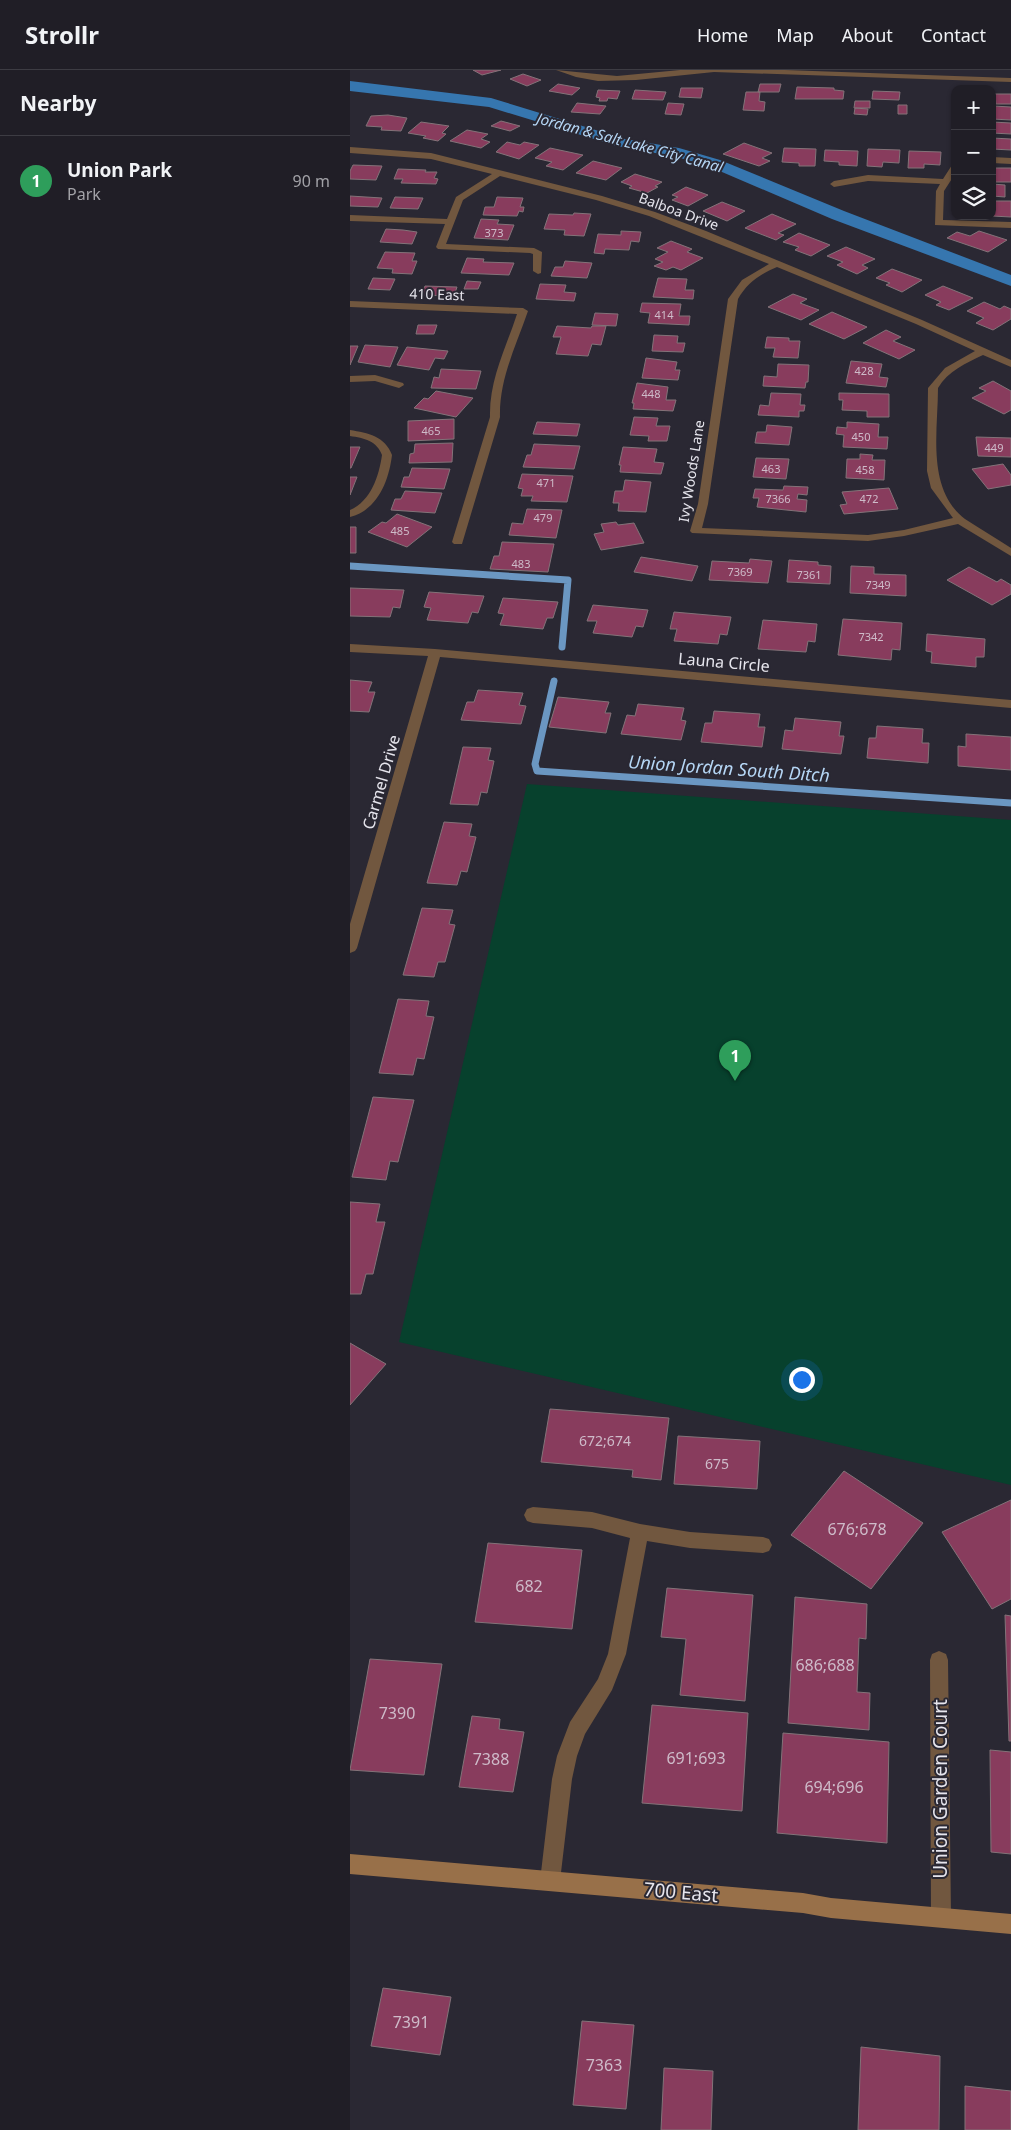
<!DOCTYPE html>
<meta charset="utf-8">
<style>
:root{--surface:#201e26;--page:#2d2b32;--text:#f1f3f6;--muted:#a2a2a7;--line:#3d3c43;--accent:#f28af3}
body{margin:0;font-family:"Noto Sans",sans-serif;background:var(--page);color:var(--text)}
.controls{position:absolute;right:15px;top:15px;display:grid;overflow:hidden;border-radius:10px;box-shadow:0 1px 4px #0004}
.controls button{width:45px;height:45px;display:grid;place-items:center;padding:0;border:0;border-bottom:1px solid var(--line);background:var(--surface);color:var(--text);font:25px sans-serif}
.you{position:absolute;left:451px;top:1309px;width:18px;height:18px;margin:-12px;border:4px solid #fff;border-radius:50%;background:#1a73e8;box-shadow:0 0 0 8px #1a73e833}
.badge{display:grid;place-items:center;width:32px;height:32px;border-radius:50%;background:var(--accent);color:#fff;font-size:16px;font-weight:700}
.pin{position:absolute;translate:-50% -41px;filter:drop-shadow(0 1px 2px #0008)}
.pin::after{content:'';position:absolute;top:26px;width:18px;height:15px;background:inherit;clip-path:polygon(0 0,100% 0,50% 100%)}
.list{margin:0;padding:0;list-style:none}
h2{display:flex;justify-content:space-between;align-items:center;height:65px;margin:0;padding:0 20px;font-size:21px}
h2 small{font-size:16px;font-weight:400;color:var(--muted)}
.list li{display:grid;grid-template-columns:32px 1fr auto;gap:15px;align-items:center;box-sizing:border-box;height:90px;padding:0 20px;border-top:1px solid var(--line)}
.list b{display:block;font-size:19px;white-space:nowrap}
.list p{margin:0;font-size:16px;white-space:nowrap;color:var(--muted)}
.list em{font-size:16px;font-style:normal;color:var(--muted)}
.icon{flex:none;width:28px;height:28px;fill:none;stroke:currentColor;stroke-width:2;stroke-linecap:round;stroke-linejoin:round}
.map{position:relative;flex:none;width:661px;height:2060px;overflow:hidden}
header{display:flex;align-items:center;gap:30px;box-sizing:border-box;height:70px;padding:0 25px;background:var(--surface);border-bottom:1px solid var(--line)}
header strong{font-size:24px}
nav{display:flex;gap:28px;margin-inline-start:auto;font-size:18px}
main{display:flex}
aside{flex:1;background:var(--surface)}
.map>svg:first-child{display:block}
.green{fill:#07412d}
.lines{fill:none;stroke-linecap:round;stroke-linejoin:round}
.stream{stroke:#6b97c2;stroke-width:7}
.canal{fill:#3676af;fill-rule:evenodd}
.building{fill:#883c5d;stroke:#837379}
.street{fill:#71573f;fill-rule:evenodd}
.secondary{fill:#987049;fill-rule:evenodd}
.labels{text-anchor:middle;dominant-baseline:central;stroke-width:4;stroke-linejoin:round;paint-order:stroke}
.far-number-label{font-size:11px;fill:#cebbc9}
.far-street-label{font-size:14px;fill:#e6e5ed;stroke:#2a2833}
.number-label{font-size:14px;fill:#cebbc9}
.far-water-label{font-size:15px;font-style:italic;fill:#b5d6f5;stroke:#2a2833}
.street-label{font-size:16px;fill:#e6e5ed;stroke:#2a2833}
.near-number-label{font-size:16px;fill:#cebbc9}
.water-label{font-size:18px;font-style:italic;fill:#b5d6f5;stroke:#2a2833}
.near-street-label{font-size:19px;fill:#e6e5ed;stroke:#2a2833}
</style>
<header>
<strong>Strollr</strong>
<nav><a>Home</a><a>Map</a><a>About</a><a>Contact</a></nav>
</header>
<main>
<aside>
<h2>Nearby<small></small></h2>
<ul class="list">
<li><span class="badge" style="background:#2e9e5b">1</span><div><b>Union Park</b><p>Park</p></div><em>90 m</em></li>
</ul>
</aside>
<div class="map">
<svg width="661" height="2060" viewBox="0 0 661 2060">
<rect width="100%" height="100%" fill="#2a2833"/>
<path class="green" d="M177,714L661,750V1415L49,1272Z"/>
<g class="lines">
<path class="stream" d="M0,496L218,510L212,577
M204,611L185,694L187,701L661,733"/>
<path class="canal" d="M0,11L141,28L275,69L329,78L370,90L494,141L661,205V216L482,149L358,96L327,87L267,76L139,37L0,21Z"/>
</g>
<path class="building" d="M123,0H151L132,5Z
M173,4L191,10L177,16L160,9Z
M208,14L230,18L222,25L199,21Z
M410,14H431L429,22H408Z
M447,17L484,18V20L494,21L493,29H445Z
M331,18H353L351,28L329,27Z
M248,20L270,21L267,29L258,28L257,31H249L250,28L246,27Z
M285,20L316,22L313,30L282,29Z
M523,21L550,22L549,30L522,29Z
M396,22H410L409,31L415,32L414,41L393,40Z
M645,24H661V34H646Z
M505,31H520V38H504Z
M227,33L256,36L250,44L221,42Z
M318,33L334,34L331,45L315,44Z
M548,35H557V44H548Z
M643,36L661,37V50L642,49Z
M505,38L518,39L517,45L504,44Z
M38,45L57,48L51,61L31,60L32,57L16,56L21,46Z
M151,51L170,56L160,61L141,56Z
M71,52L99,56L92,63L96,64L88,71L73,68L76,66L58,63Z
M642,52L661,53V64L642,63Z
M117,60L138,64L131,69L140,72L131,78L100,71Z
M642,68L661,69V80L642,79Z
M157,72L170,75L174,72L189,75L169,89L146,82Z
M394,73L422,83L412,88L420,91L409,96L373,84Z
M200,78L233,85L213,100L196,96L202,92L185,88Z
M434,78L466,79L465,96H449V93L432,92Z
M518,79L550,80L549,93L533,92L532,97L517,96Z
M475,80L508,81L507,96L489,95V92L474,91Z
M559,81L591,82L590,95L574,94V98H558Z
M243,91L272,98L256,110L226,103Z
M3,95L32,96L26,110L0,109V101Z
M642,98H661V112H642Z
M48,99L76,100L75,102H87L84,108L88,109L86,114L51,113L53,109H44Z
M285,104L312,112L305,116L308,117L297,123L279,118L282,116L271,112Z
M642,114L655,115V127L642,126Z
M336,117L358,125L338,136L322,130L328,127L322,125Z
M0,126L32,128L28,137L0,136Z
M45,127L73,128L68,139L40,138Z
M147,127L173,128L170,137H174L173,142L169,141L167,146L133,145L135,137H144Z
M642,131H661V147L642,146Z
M372,132L395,141L377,151L353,141Z
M224,143L241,144L234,166L214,165L215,160L194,159L199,144L223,145Z
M422,144L446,154L428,163L434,165L426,170L395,158Z
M131,149L149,150L147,154L164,155L158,170L124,168Z
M36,159L53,160L67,162L62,174L30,172Z
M271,161L291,162L289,172L281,171L279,180L255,179L254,184L244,183L248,164L271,165Z
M629,161L657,170L638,182L597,168L607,162L620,166Z
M449,163L480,175L461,186L445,180L449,177L433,172Z
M321,171L342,179L337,182L353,188L331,200L323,197L316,200L304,196L313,192L305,189L318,182L307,178Z
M496,177L525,189L512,195L518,198L507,204L487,195L493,192L477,186Z
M35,182L65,183L62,191H67L62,204L42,203L43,199L27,198Z
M117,188L134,189L133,192L164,193L159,205L111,203Z
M215,191L242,193L237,208L201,206L205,197H213Z
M542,199L572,210L552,222L536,215L540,213L526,208Z
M23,208L45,209L40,220L18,219Z
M308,208L337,209L335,220H344L343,229L303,227Z
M117,211L131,212L128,219H114Z
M190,214L216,215L214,222L226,223L224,231L186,229Z
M75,216L107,217L104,226L71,225Z
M593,216L623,228L599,240L586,235L591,232L575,225Z
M443,224L457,229L450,233L469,240L451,250L418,237Z
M634,232L650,239L654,236L661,239V249L643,260L626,253L634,248L617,241Z
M292,233L331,234L329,246H340L339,255L298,253L300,243L290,242Z
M482,242L517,257L494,269L459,254Z
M245,243L268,244L266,256L242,255Z
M68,255H87L84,264H66Z
M207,256L241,258L242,256H256L251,275L242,274L238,286L206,284L211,267H203Z
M536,260L551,267L543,271L565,280L549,289L513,273Z
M304,265L328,266L327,273H335L333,282L302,281Z
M417,267L439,268V271H450L448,288L423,287L425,278H415Z
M15,275L48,277L40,297L8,292Z
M0,276H8L0,295Z
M57,277L98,281L94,289L85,288L79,300L47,295Z
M296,288L327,292L325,300H330L328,310L292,308Z
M501,291L532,294L529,307L538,308L536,317L496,313Z
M428,294L459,295L458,312H456L455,318L413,316L414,306L427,307Z
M91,299L131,301L126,319L81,318L84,307L89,308Z
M643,311L661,321V340L654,344L622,328L636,321L629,318Z
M287,313L318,317L316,330H326L323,341L283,339L284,333H282Z
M86,321L123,328L106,347L64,338L74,328L78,329Z
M421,323L451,324L450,335H455L454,341H449V347L408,345L410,335L419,336Z
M489,323L539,324V347H517V341L492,340L493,330H489Z
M284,347L308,348L306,356H320L317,371H298L299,366L280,365Z
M104,349V369L58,371V351Z
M187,352L230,354L227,366L183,364Z
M497,352L529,354L528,367H538L537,379L493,377L494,365L486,364L487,357L497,358Z
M417,355L442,357L439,375L405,373L407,362H416Z
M626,367L661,368V387L628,386Z
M103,373L102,392L59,393L60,384L64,383L65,374Z
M184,374L230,376L224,399L173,397L177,385H181Z
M0,377H10L1,398H0Z
M273,377L307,379L304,392L314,393L311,404L270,402L271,395H269Z
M510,384L523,385L522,390H535L534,410L496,408L497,389H510Z
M406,388L439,389L436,409L403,407Z
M653,394L661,405V415L638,419L622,399Z
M62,398L100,399L94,419L51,417L54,407H59Z
M172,404L223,406L217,432L181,431L183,426H171L173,419L168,418Z
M0,407H7L0,425Z
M275,410L301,412L296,442L268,441L269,433H263L265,421H273Z
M434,416L458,417L457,425L448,424L447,429L457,430L456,442L407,437L409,428H403L405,419L433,420Z
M539,418L548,439L494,444L490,435L497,434L492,422Z
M55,421L92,423L85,443L41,440L45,429H51Z
M177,439L212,440L206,468L159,465L162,453L173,454Z
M47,444L82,457L57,477L18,462L32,452L36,453Z
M266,452L268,455L284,453L294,473L251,480L244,464L254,462L251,454Z
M0,457H6V483H0Z
M152,472L204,474L198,502L140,499L144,486H149Z
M291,487L348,496L342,511L284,502Z
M400,489L422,491L418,513L359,510L362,491L399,493Z
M439,490L468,492V495L481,496L480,514L437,512Z
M501,496L524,497V504L556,505V526L500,523Z
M619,497L647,512L651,509L661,515V524L642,535L597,510Z
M0,518L54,520L50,538L43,537L40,547L0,546Z
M79,522L134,526L128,543L122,542L118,553L77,550L81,538L74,537Z
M153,528L208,532L203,548H197L193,559L150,555L154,544L148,543Z
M243,535L298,540L293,557L286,556L282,567L243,563L247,551H237Z
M324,542L381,547L377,565L370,564L368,574L324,571L327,559H320Z
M493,549L552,553L550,580L542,579L541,590L488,585Z
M413,550L467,554L465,572L458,571L456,582L408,579Z
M577,564L635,569L634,587H626V597L581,593L582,582L576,581Z
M0,610L22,612L18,622H25L19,642L0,641Z
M128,620L173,623L169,635L176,636L171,654L111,650L117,632H124Z
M208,627L259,632L255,643H261L256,663L199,657Z
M288,634L334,638L331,650L336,651L331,670L271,664L277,645L285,646Z
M364,641L410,644L408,657H415L412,677L351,672L355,653H362Z
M445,648L491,652L489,666H494L491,684L432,679L435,660L443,661Z
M527,656L573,659L572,673H579L578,693L517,688L519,668H526Z
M616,664L661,667V700L608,696V676L616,677Z
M113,677L141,678L138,690L144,691L137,723L131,722L128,735L100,734Z
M94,752L122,754L119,766L126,767L117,802L111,801L107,815L77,813Z
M72,838L103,840L99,854L105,855L95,892H88L84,907L53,905Z
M48,929L79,931L76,946L84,947L74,989L67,988L63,1005L29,1003Z
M23,1027L64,1030L48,1092L40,1091L36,1110L2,1107Z
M0,1132L30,1134L26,1152H35L23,1204H16L11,1224H0Z
M0,1273L36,1294L0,1335Z
M200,1339L319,1348L311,1410L282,1407L283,1400L191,1392Z
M328,1366L410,1371L407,1419L324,1414Z
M494,1401L573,1453L521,1519L441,1465Z
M661,1430V1529L642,1539L592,1462Z
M138,1473L232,1480L222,1559L125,1552Z
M317,1518L403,1525L395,1631L330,1625L336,1569L311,1567Z
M445,1527L517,1534L516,1569L509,1568L507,1622L520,1623L519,1660L438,1653Z
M655,1545L661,1546V1671H659Z
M20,1589L92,1594L74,1705L0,1700Z
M302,1635L398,1643L392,1741L292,1733Z
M122,1646L150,1649L149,1659L174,1662L163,1722L109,1717Z
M433,1663L539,1672L537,1773L427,1763Z
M640,1680L661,1682V1784L641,1782Z
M33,1918L101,1927L90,1985L21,1976Z
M232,1951L284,1955L276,2039L223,2035Z
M511,1977L590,1986L589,2060H508Z
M314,1998L363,2001L361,2060H311Z
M615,2016L661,2021V2060H615Z"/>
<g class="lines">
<path class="street" d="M206,0L267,6L330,0H435L661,8V12L364,2L286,10L248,11L226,7Z
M0,77L81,83L252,126L305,142L356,161L572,250L661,290V297L633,285C616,293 598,301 588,318C588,361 576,419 615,449C630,459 646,468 661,478V486L608,454L554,466L518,471L342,463L340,461L348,434L378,229L392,210L419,194L299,146L246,130L150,106L113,130L96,174L184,178L192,182L191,203L188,204L183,201V184L180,183L88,179L86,177L95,154L0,151V145L97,149L106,127L142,104L81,89L0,83ZM427,197L566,254L625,281L595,298L578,318L577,401L581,418L603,448L554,460L518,465L352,458L358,434L388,229C397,213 410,204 427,197Z
M642,87L661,88V94L642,93Z
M602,95H605V104L594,121L593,150L661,152V158L585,155L586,121L590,114L518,111L484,117L480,114L484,111L518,105L593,109Z
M0,231L173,238L178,241C166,276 149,309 150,347L112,474H104L102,472L140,347C139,310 156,278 167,244L0,237Z
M25,305L53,313L54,315L49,318L25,311L0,312V306Z
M0,360C18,363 35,366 42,385C39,410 28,440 0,447V440C21,431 29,406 32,385C27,371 14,368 0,366Z
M0,574L85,579L661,630V638L90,587L7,878L5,881L0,883V854L78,586L0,582Z
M183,1437L242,1442L290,1454L340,1462L413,1467L419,1469L422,1475L419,1481L413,1483L340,1478L297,1471L276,1584L262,1620L235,1664L227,1686L222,1709L210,1811L207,1818L200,1821L193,1818L190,1811L202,1709L207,1686L220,1652L248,1609L258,1584L280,1468L242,1458L183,1453L177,1451L174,1445L177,1439Z
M589,1581L596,1584L598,1590L601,1847L598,1854L591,1857L584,1854L581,1847L580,1590L582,1584Z"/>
<path class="secondary" d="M0,1784L453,1823L481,1828L661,1844V1864L481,1848L453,1843L0,1804Z"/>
</g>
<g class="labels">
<g class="far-number-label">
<text x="144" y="162">373</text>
<text x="314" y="244">414</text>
<text x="514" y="300">428</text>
<text x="301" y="323">448</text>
<text x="81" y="360">465</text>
<text x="511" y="366">450</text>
<text x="644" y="377">449</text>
<text x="421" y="398">463</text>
<text x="515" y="399">458</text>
<text x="196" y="412">471</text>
<text x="428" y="428">7366</text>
<text x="519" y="428">472</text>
<text x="193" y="447">479</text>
<text x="50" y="460">485</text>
<text x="171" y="493">483</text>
<text x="390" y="501">7369</text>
<text x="459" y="504">7361</text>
<text x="528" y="514">7349</text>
<text x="521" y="566">7342</text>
</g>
<g class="far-street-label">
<text transform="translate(329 141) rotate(20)">Balboa Drive</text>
<text transform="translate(87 224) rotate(2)">410 East</text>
<text transform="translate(341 401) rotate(-81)">Ivy Woods Lane</text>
</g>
<g class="number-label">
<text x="255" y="1370">672;674</text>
<text x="367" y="1393">675</text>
</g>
<g class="far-water-label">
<text transform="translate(280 72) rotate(15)">Jordan &amp; Salt Lake City Canal</text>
</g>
<g class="street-label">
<text transform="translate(374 592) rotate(5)">Launa Circle</text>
<text transform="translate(31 712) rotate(-74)">Carmel Drive</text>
</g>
<g class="near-number-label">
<text x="507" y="1459">676;678</text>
<text x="179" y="1516">682</text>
<text x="475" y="1595">686;688</text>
<text x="47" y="1643">7390</text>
<text x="346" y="1688">691;693</text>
<text x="141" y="1689">7388</text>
<text x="484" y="1717">694;696</text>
<text x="61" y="1952">7391</text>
<text x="254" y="1995">7363</text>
</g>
<g class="water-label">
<text transform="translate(379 698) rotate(4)">Union Jordan South Ditch</text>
</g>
<g class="near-street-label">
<text transform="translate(590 1719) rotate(-90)">Union Garden Court</text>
<text transform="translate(331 1822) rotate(5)">700 East</text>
</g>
</g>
</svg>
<div class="controls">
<button>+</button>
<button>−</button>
<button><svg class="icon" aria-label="layers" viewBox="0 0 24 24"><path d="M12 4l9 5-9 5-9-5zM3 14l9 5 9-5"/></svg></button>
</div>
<div class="you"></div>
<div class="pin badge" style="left:385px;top:1011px;background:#2e9e5b">1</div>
</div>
</main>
